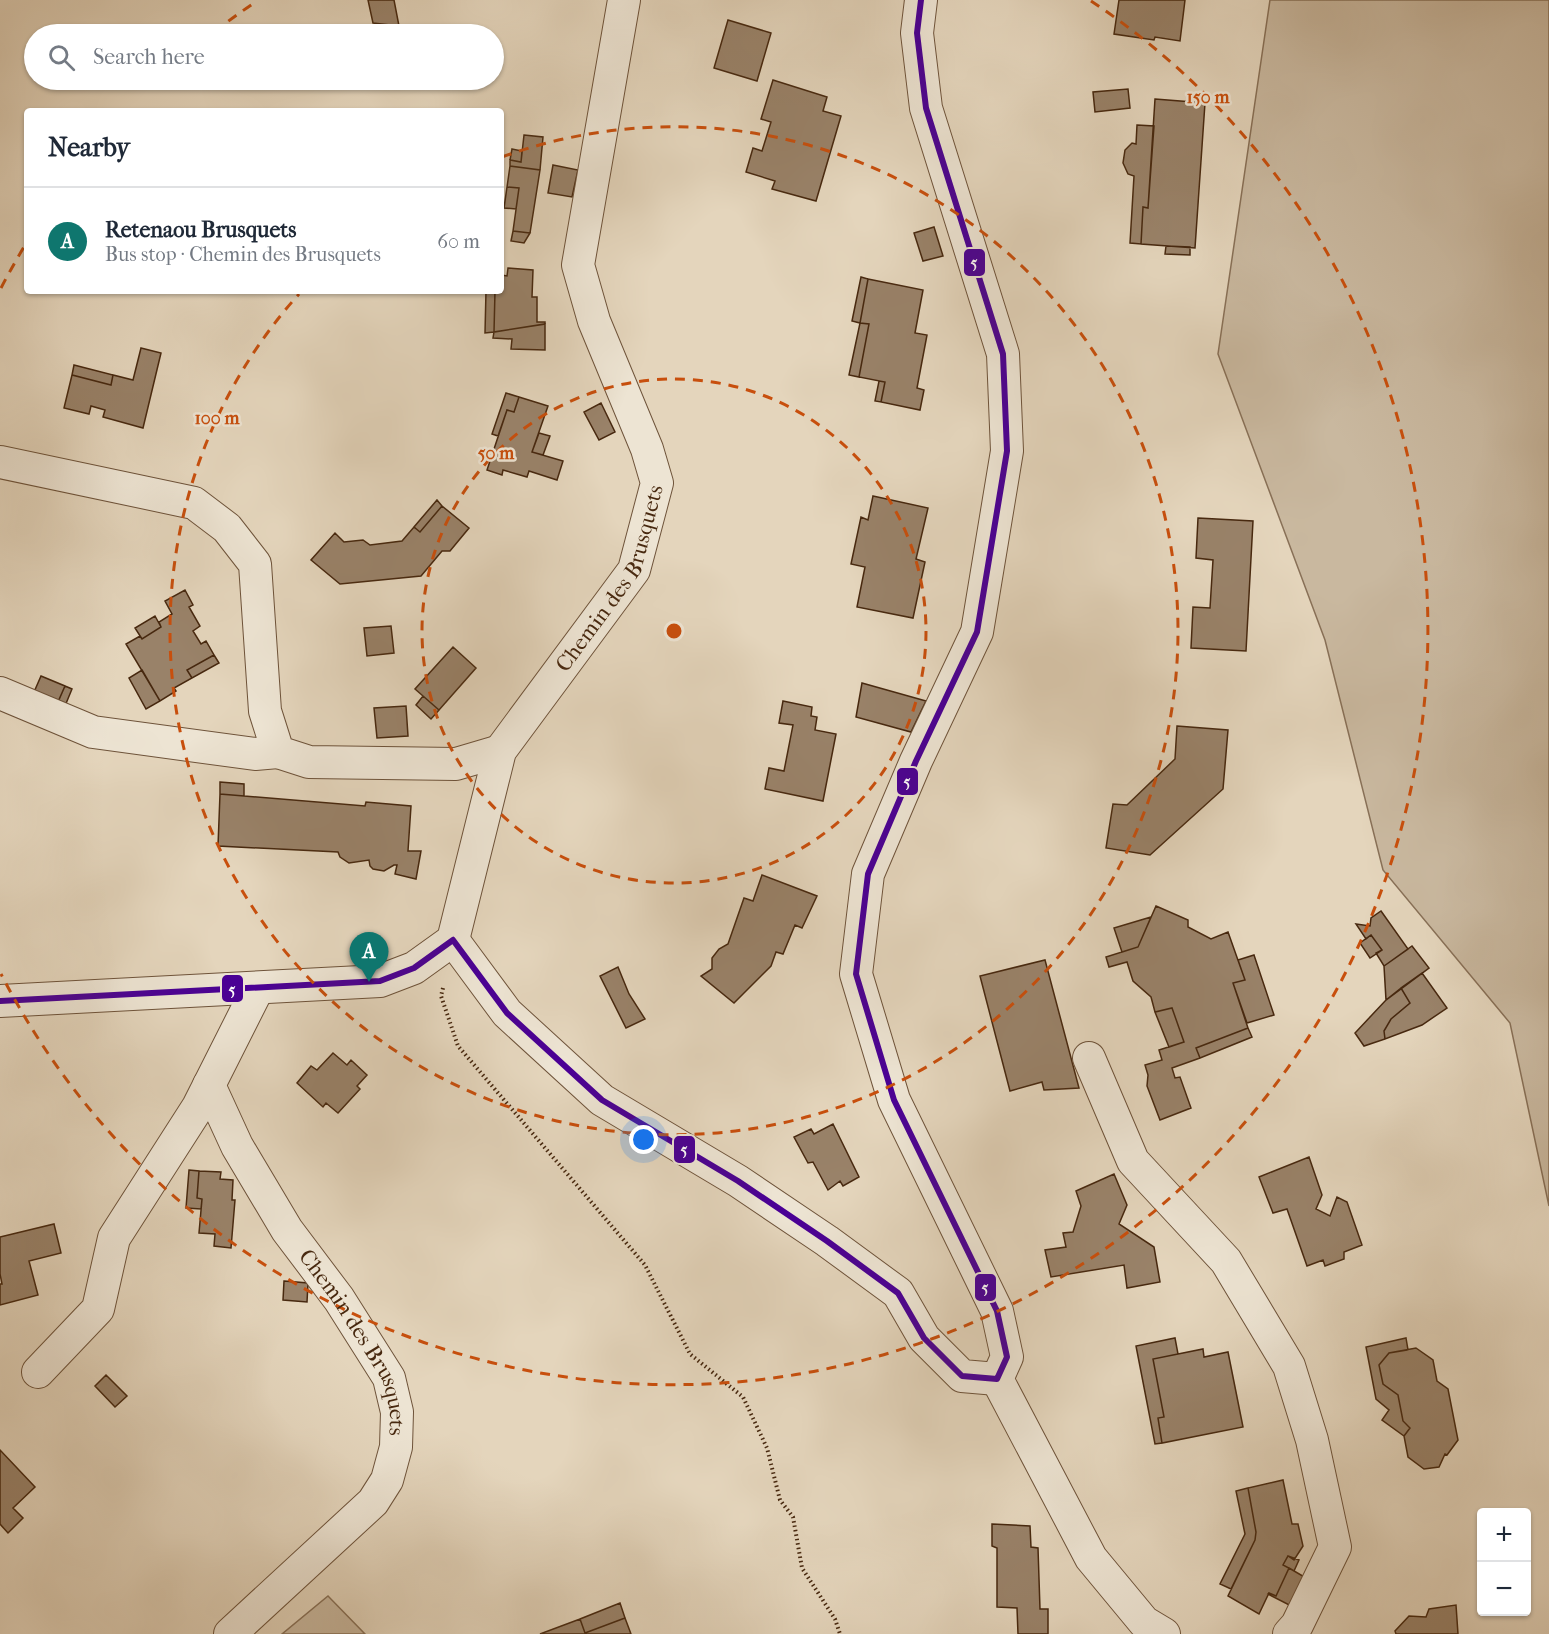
<!DOCTYPE html>
<meta charset="utf-8">
<style>
:root{--surface:#fff;--page:#f2f2f3;--text:#1f2937;--muted:#747a83;--line:#e0e1e3;--accent:#0f766e}
body{margin:0;font-family:"IM FELL French Canon",serif;background:var(--page);color:var(--text)}
.controls{position:absolute;right:18px;bottom:18px;display:grid;overflow:hidden;border-radius:6px;box-shadow:0 2px 4px #0004}
.controls button{width:54px;height:54px;display:grid;place-items:center;padding:0;border:0;border-bottom:2px solid var(--line);background:var(--surface);color:var(--text);font:30px sans-serif}
.you{position:absolute;left:644px;top:1140px;width:21px;height:21px;margin:-15px;border:4px solid #fff;border-radius:50%;background:#1a73e8;box-shadow:0 0 0 9px #1a73e833}
.badge{display:grid;place-items:center;width:39px;height:39px;border-radius:50%;background:var(--accent);color:#fff;font-size:20px;font-weight:700}
.pin{position:absolute;translate:-50% -50px;filter:drop-shadow(0 2px 3px #0008)}
.pin::after{content:'';position:absolute;top:32px;width:21px;height:18px;background:inherit;clip-path:polygon(0 0,100% 0,50% 100%)}
.list{margin:0;padding:0;list-style:none}
h2{display:flex;justify-content:space-between;align-items:center;height:78px;margin:0;padding:0 24px;font-size:26px}
h2 small{font-size:20px;font-weight:400;color:var(--muted)}
.list li{display:grid;grid-template-columns:39px 1fr auto;gap:18px;align-items:center;box-sizing:border-box;height:108px;padding:0 24px;border-top:2px solid var(--line)}
.list b{display:block;font-size:22px;white-space:nowrap}
.list p{margin:0;font-size:20px;white-space:nowrap;color:var(--muted)}
.list em{font-size:20px;font-style:normal;color:var(--muted)}
.icon{flex:none;width:33px;height:33px;fill:none;stroke:currentColor;stroke-width:2;stroke-linecap:round;stroke-linejoin:round}
.map{position:relative;flex:none;width:1549px;height:1634px;overflow:hidden}
.search{position:absolute;background:var(--surface);box-shadow:0 2px 4px #0004;left:24px;top:24px;width:480px;height:66px;display:flex;align-items:center;gap:15px;box-sizing:border-box;padding:0 21px;border-radius:33px;color:var(--muted);font-size:22px}
.panel{position:absolute;background:var(--surface);box-shadow:0 2px 4px #0004;left:24px;top:108px;width:480px;height:186px;border-radius:6px}
.map>svg:first-child{display:block}
.green{fill:#c9b89f;stroke:#887057;stroke-width:1.5}
.building{fill:#998269;stroke:#47280f;stroke-width:1.5}
.lines{fill:none;stroke-linecap:round;stroke-linejoin:round}
.street-casing{stroke:#6e533a;stroke-width:34}
.path{stroke:#47280f;stroke-width:4;stroke-dasharray:1.5 3;stroke-linecap:butt}
.street{stroke:#ede4d3;stroke-width:32}
.bus-1-casing{stroke:#ede4d3;stroke-width:10}
.bus-1{stroke:#4a0095;stroke-width:6}
.ring{fill:none;stroke:#c84f0d;stroke-width:3;stroke-dasharray:10 8}
.labels{text-anchor:middle;dominant-baseline:central;stroke-width:5;stroke-linejoin:round;paint-order:stroke}
.street-label{font-size:22px;fill:#47280f;stroke:#ede4d3}
.centre{fill:#c84f0d;stroke:#ede4d3;stroke-width:3}
.ring-label{font-size:18px;text-anchor:middle;font-weight:bold;fill:#c84f0d;stroke:#ede4d3;stroke-width:5;stroke-linejoin:round;paint-order:stroke}
.line-badge{stroke:#ede4d3;stroke-width:2}
.badge-label{font-size:16px;text-anchor:middle;font-weight:bold;fill:#fff}
</style>
<div class="map">
<svg width="1549" height="1634" viewBox="0 0 1549 1634">
<rect width="100%" height="100%" fill="#e4d5bc"/>
<filter id="stains"><feTurbulence type="fractalNoise" baseFrequency=".00333" numOctaves="4"/><feColorMatrix values="0 0 0 0 .2 0 0 0 0 .09 0 0 0 0 .02 0 0 0 .5 -.17"/></filter>
<radialGradient id="worn" r=".72"><stop offset=".6" stop-color="#630" stop-opacity="0"/><stop offset="1" stop-color="#630" stop-opacity=".3"/></radialGradient>
<path class="green" d="M1270,0H1549V1206L1510,1023L1383,870L1325,640L1218,354Z
M328,1596L365,1634H282Z"/>
<path class="building" d="M368,0H394L399,26L373,23Z
M1119,0H1185L1180,41L1155,37L1154,40L1114,34Z
M728,20L771,33L757,81L714,68Z
M773,80L827,97L823,111L841,116L816,201L772,189L775,181L746,172L753,148L762,151L771,122L761,119Z
M1128,89L1130,108L1095,112L1093,92Z
M1155,99L1205,103L1195,248L1141,244L1143,207L1148,208Z
M1137,125L1154,126L1148,208L1143,207L1141,244L1130,243L1134,176L1128,174L1123,163L1125,150L1132,143L1136,144Z
M524,135L543,137L540,170L510,166V160L521,162Z
M512,149L522,151L521,162L510,160Z
M553,165L578,170L572,197L548,193Z
M510,166L540,170L530,233L513,231L519,188L507,187Z
M507,187L519,188L516,209L504,208Z
M934,227L943,256L923,261L914,233Z
M513,231L530,233L524,243L511,241Z
M1166,246L1190,247V255L1165,254Z
M508,268L533,270L532,297H537V322H545V324L494,332L495,291H501V275L507,276Z
M861,277L868,279L860,323L852,321Z
M868,279L923,290L915,333L927,335L917,388L924,390L920,410L881,402L885,382L859,377L869,324L860,323Z
M486,291H495L494,332L485,333Z
M860,323L869,324L859,377L849,375Z
M545,324V350L511,349L512,339L493,338L494,332Z
M141,348L161,353L143,428L103,417L105,410L91,406L89,414L64,408L72,375L111,385L113,375L133,380Z
M74,365L113,375L111,385L72,375Z
M879,381L885,382L881,402L875,401Z
M506,393L519,397L514,412L507,410L498,436L492,434Z
M519,397L548,406L532,452L563,461L557,480L529,471L527,477L503,470L502,475L487,470L507,410L514,412Z
M601,403L615,432L599,440L584,412Z
M539,433L550,436L543,455L532,452Z
M873,496L928,508L916,559L925,562L913,618L857,607L865,567L851,564L861,517L868,520Z
M437,500L442,506L420,532L414,527Z
M442,506L469,528L450,551H442L421,576L340,584L311,560L335,533L344,542L363,540L370,545L402,541L414,527L420,532Z
M1198,518L1253,521L1246,651L1191,648L1193,607L1210,608L1213,560L1196,558Z
M185,590L193,605L189,607L200,626L193,631L201,644L206,641L214,655L187,670L192,678L174,688L176,691L160,701L126,644L140,636L142,639L161,627L159,622L172,614L165,601Z
M155,616L161,627L142,639L135,628Z
M391,626L394,653L367,656L364,628Z
M453,647L476,668L439,710L415,689Z
M214,655L219,663L192,678L187,670Z
M142,670L160,701L146,709L129,678Z
M41,676L65,686L58,702L34,692Z
M862,683L926,701L911,732L856,717Z
M65,686L72,689L65,706L58,702Z
M423,696L439,710L431,719L416,705Z
M783,701L812,707L811,716L817,717L815,730L836,734L823,801L765,789L769,768L784,771L793,725L779,723Z
M406,706L408,736L377,738L374,708Z
M1177,726L1228,730L1223,789L1150,855L1106,848L1113,804L1127,805L1175,759Z
M220,782L244,784V796L220,794Z
M220,794L365,806L366,802L411,806L408,851H421L416,879L395,874L397,865H394L384,871L373,869L370,866L369,860L349,863L340,857L338,852L218,846Z
M762,875L817,896L802,928L795,925L783,954L776,952L771,966L734,1003L701,976L712,969V958L719,949L728,944L744,898L753,901Z
M1156,906L1188,920V927L1211,939L1228,932L1245,980L1233,983L1248,1028L1196,1048L1200,1058L1172,1068L1175,1078L1180,1077L1191,1108L1160,1120L1147,1086L1148,1075L1145,1065L1162,1060L1159,1050L1184,1042L1172,1008L1155,1012L1151,997L1133,981L1127,962L1109,967L1106,957L1138,947Z
M1381,911L1408,949L1384,966L1376,953L1382,950L1371,935L1366,939L1356,924L1370,926L1371,918Z
M1151,917L1138,947L1122,952L1114,928Z
M1371,935L1382,950L1370,958L1360,943Z
M1412,946L1429,968L1386,1000L1384,966Z
M1254,955L1274,1015L1247,1023L1233,983L1245,980L1238,960Z
M1045,960L1079,1088L1044,1090L1042,1082L1010,1091L980,976Z
M618,967L629,994L645,1019L626,1028L600,976Z
M1422,973L1447,1008L1422,1025L1385,1039L1384,1031L1391,1019L1410,1003L1401,988Z
M1401,988L1410,1003L1391,1019L1384,1031L1385,1039L1364,1046L1355,1033L1386,1000Z
M1172,1008L1184,1042L1169,1047L1155,1012Z
M1248,1028L1252,1037L1200,1058L1196,1048Z
M333,1053L347,1065L351,1060L367,1075L357,1086L360,1089L338,1113L326,1103L323,1107L297,1083L311,1066L317,1070Z
M833,1124L859,1177L843,1186L840,1181L828,1190L813,1162L808,1163L794,1137L811,1129L814,1134Z
M1309,1157L1322,1195L1316,1209L1330,1216L1337,1197L1347,1202L1362,1245L1344,1252V1259L1325,1266L1323,1260L1307,1266L1287,1209L1273,1213L1259,1177Z
M189,1170L199,1171L197,1198L202,1199L201,1209L186,1208Z
M199,1171L221,1172L220,1179L233,1180L232,1200H235L231,1248L214,1246L215,1234L199,1233L202,1199L197,1198Z
M1114,1174L1127,1205L1119,1224L1154,1247L1160,1282L1127,1288L1124,1265L1051,1277L1045,1250L1066,1247L1063,1233L1073,1232L1081,1206L1076,1191Z
M54,1224L61,1253L29,1261L38,1295L0,1305V1284H2L0,1274V1237Z
M284,1281L308,1283L307,1302L283,1300Z
M1175,1338L1178,1354L1153,1359L1164,1417L1158,1418L1162,1443L1155,1444L1136,1346Z
M1406,1338L1408,1350L1389,1353L1379,1365L1383,1384L1398,1395L1403,1421L1410,1428L1404,1436L1382,1420L1389,1410L1376,1399L1366,1347Z
M1416,1348L1433,1360L1437,1381L1448,1389L1458,1440L1447,1455L1445,1454L1439,1467L1424,1469L1408,1457L1404,1436L1410,1428L1403,1421L1398,1395L1383,1384L1379,1365L1389,1353Z
M1203,1349L1204,1357L1228,1352L1243,1427L1162,1443L1158,1418L1164,1417L1153,1359Z
M106,1375L127,1396L115,1407L95,1386Z
M0,1450L35,1487L13,1508L23,1518L8,1533L0,1524Z
M1283,1480L1292,1524H1298L1303,1546L1294,1560L1288,1556L1283,1565L1289,1568L1276,1596L1269,1593L1259,1614L1228,1596L1255,1540L1256,1532L1248,1488Z
M1248,1488L1256,1532L1255,1540L1231,1589L1220,1584L1245,1534L1236,1491Z
M992,1524L1030,1526L1031,1547L1038,1548L1040,1609H1048V1634H1018L1017,1608L997,1607V1548L992,1546Z
M1288,1556L1299,1560L1294,1571L1283,1565Z
M1289,1568L1313,1582L1299,1610L1268,1594L1269,1593L1276,1596Z
M620,1603L625,1618L585,1633L580,1619Z
M1456,1605L1458,1634H1396L1395,1631L1409,1616L1426,1617L1429,1609Z
M625,1618L631,1634H540L580,1619L585,1633Z"/>
<g class="lines">
<g class="street-casing">
<g id="street">
<path d="M0,462L194,503L227,528L255,564L265,711L278,752L309,762L456,764L500,751"/>
<path d="M0,693L93,732L255,754L278,752"/>
<path d="M453,940L507,1013L602,1100L738,1181L827,1241L898,1293L924,1338L962,1376L997,1379L1007,1357L997,1311L894,1100L856,974L868,874L916,761L977,632L1007,451L1003,354L926,108L917,33L921,0"/>
<path id="s1" d="M0,1001L380,981L414,968L453,940L500,751L634,570L657,483L647,449L594,321L578,265L624,0"/>
<path d="M1089,1058L1133,1161L1226,1261L1289,1366L1312,1440L1335,1547L1297,1625L1289,1634"/>
<path id="s2" d="M209,1085L237,1146L287,1230L339,1299L389,1378L397,1412L396,1447L387,1480L373,1502L230,1634"/>
<path d="M38,1372L98,1309L114,1238L198,1107L258,988"/>
<path d="M997,1379L1091,1558L1144,1622L1164,1634"/>
</g>
</g>
<path class="path" d="M443,988L441,996L458,1046L645,1265L690,1354L743,1397L767,1448L780,1500L793,1517L802,1568L835,1619L840,1634"/>
<use href="#street" class="street"/>
<g class="bus-1-casing">
<path id="bus-1" d="M453,940L507,1013L602,1100L738,1181L827,1241L898,1293L924,1338L962,1376L997,1379L1007,1357L997,1311L894,1100L856,974L868,874L916,761L977,632L1007,451L1003,354L926,108L917,33L921,0
M0,1001L380,981L414,968L453,940"/>
</g>
<use href="#bus-1" class="bus-1"/>
</g>
<g class="ring">
<circle cx="674" cy="631" r="252"/>
<path d="M502 157A504 504 0 1 1 299 294"/>
<path d="M1 288A755 755 0 0 1 27 242M214 32A755 755 0 0 1 257 1M1091 1A755 755 0 1 1 1 974"/>
</g>
<g class="labels">
<g class="street-label">
<text stroke="none"><textPath href="#s1" startOffset="867">Chemin des Brusquets</textPath></text>
<text stroke="none"><textPath href="#s2" startOffset="298">Chemin des Brusquets</textPath></text>
</g>
</g>
<circle cx="674" cy="631" r="9" class="centre"/>
<g class="ring-label">
<text x="1208" y="103">150 m</text>
<text x="217" y="424">100 m</text>
<text x="496" y="459">50 m</text>
</g>
<g class="line-badge">
<rect x="963" y="248" width="23" height="29" rx="6" fill="#4a0095"/>
<rect x="896" y="767" width="23" height="29" rx="6" fill="#4a0095"/>
<rect x="221" y="974" width="23" height="29" rx="6" fill="#4a0095"/>
<rect x="673" y="1135" width="23" height="29" rx="6" fill="#4a0095"/>
<rect x="974" y="1273" width="23" height="29" rx="6" fill="#4a0095"/>
</g>
<g class="badge-label">
<text x="974" y="268">5</text>
<text x="907" y="787">5</text>
<text x="232" y="995">5</text>
<text x="684" y="1155">5</text>
<text x="985" y="1293">5</text>
</g>
<rect width="100%" height="100%" filter="url(#stains)"/>
<rect width="100%" height="100%" fill="url(#worn)"/>
</svg>
<div class="controls">
<button>+</button>
<button>−</button>
</div>
<div class="you"></div>
<div class="pin badge" style="left:369px;top:982px">A</div>
<div class="search"><svg class="icon" aria-label="search" viewBox="0 0 24 24"><circle cx="10" cy="10" r="6"/><path d="M15 15l6 6"/></svg>Search here</div>
<section class="panel">
<h2>Nearby<small></small></h2>
<ul class="list">
<li><span class="badge">A</span><div><b>Retenaou Brusquets</b><p>Bus stop · Chemin des Brusquets</p></div><em>60 m</em></li>
</ul>
</section>
</div>
